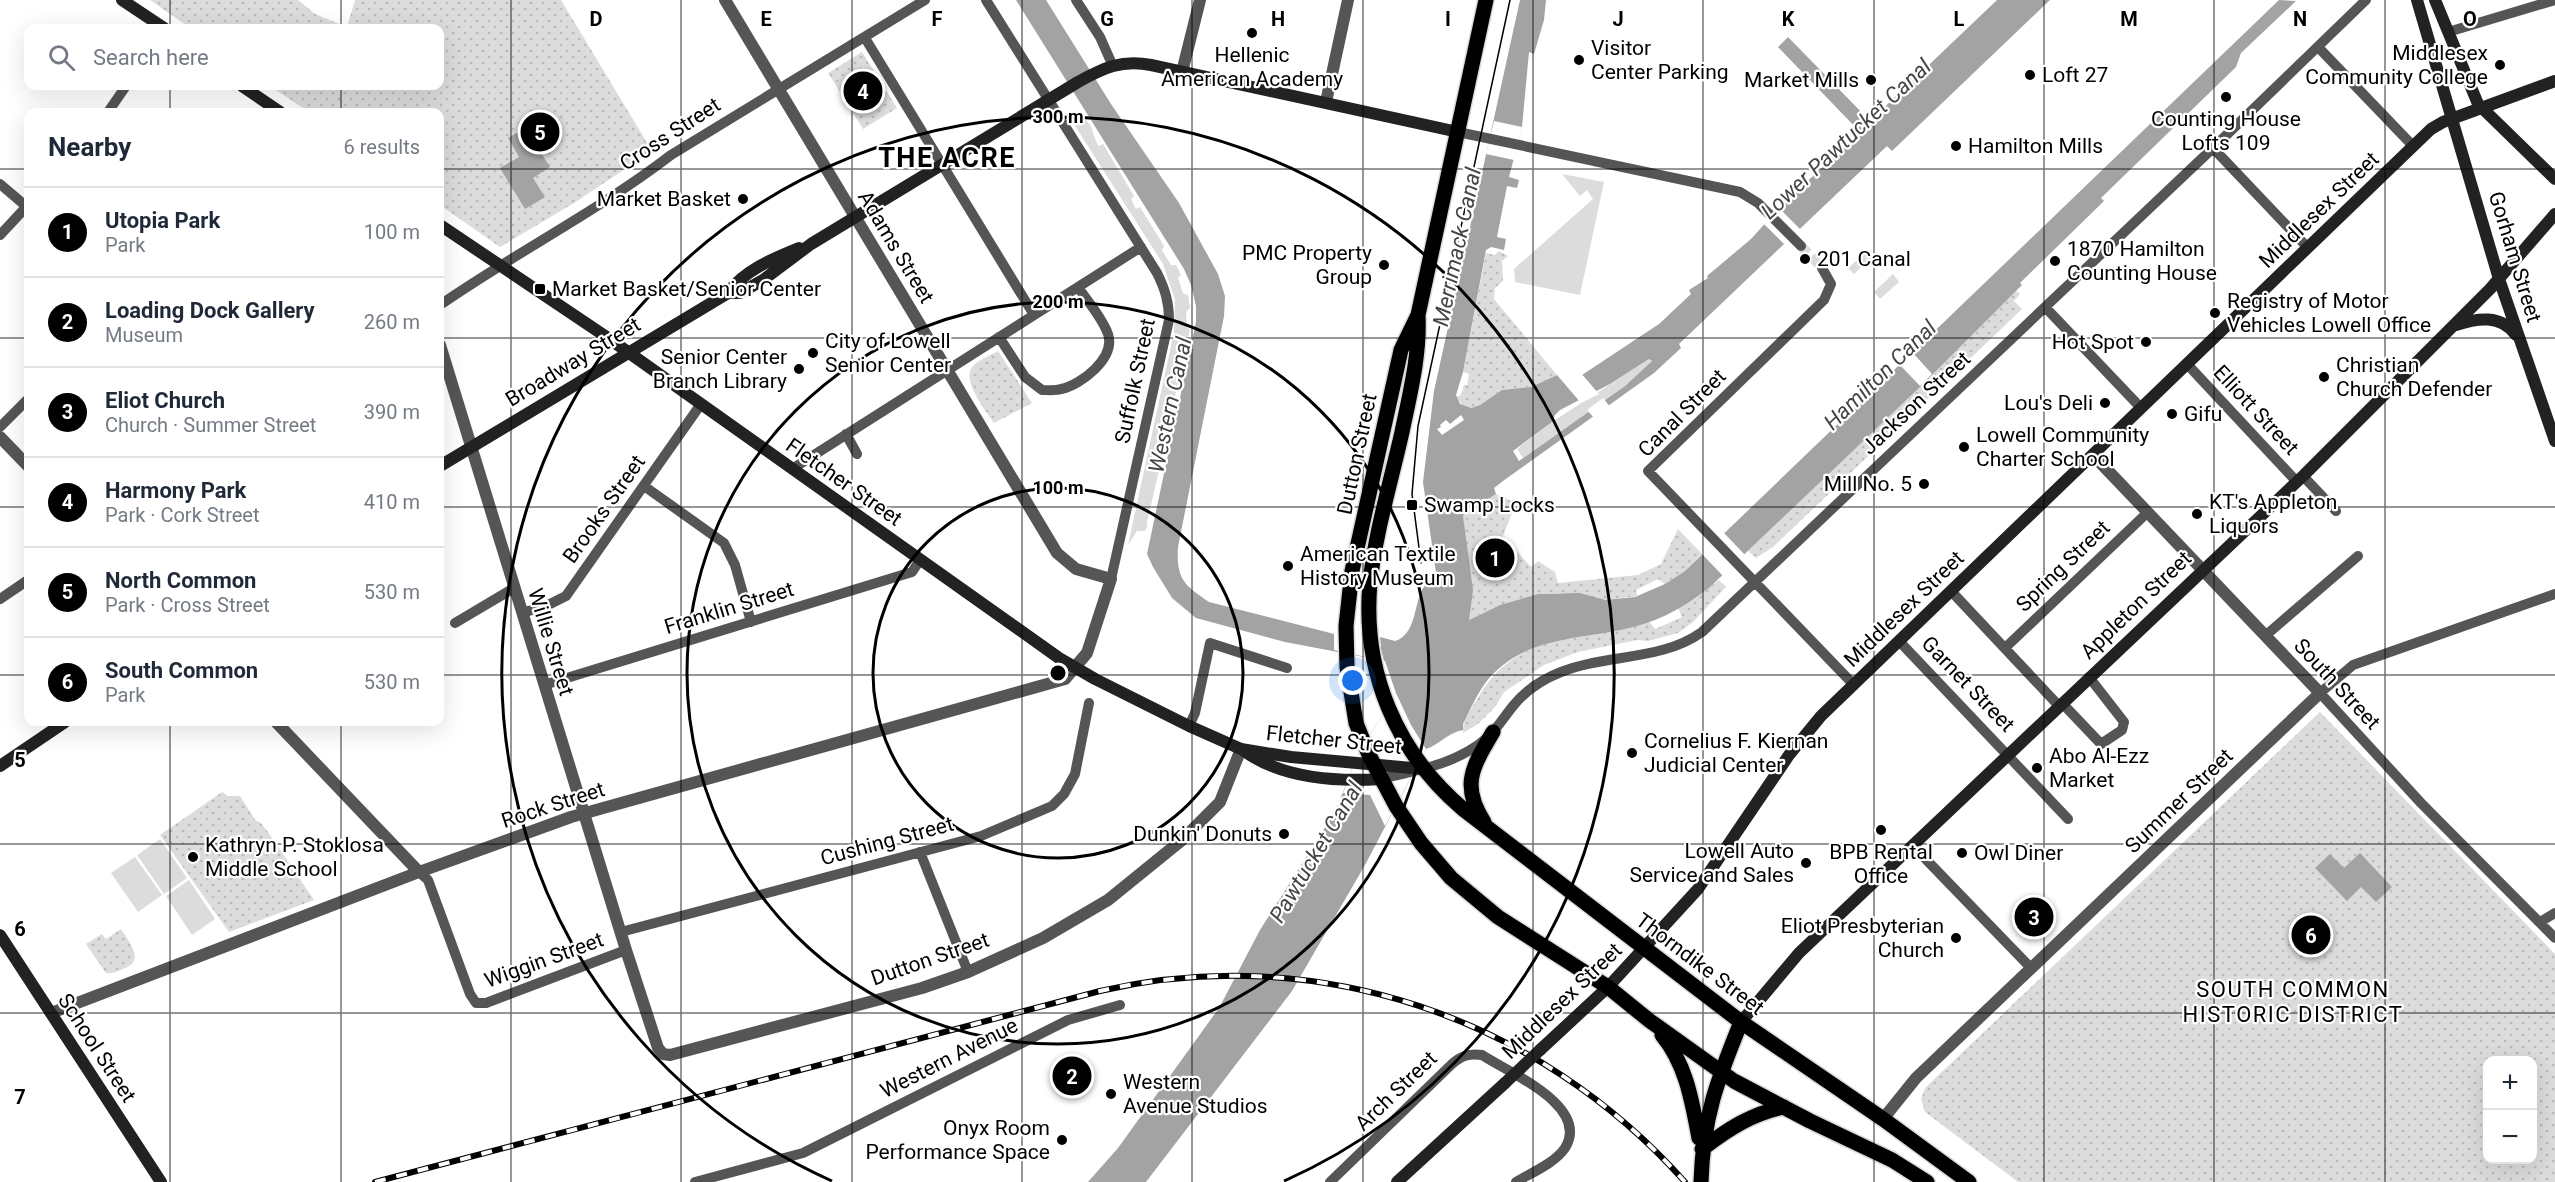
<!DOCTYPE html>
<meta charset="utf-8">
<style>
:root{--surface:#fff;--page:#f2f2f3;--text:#1f2937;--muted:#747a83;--line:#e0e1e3;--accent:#000}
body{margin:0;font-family:Roboto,sans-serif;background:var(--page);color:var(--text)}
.controls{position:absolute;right:18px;bottom:18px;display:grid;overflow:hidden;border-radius:12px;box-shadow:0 6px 24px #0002}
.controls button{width:54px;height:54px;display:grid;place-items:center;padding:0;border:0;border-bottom:2px solid var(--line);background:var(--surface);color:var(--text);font:30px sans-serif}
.you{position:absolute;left:1353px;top:681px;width:21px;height:21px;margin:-15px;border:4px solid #fff;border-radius:50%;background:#1a73e8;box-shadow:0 0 0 9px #1a73e833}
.badge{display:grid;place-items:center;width:39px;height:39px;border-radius:50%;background:var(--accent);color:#fff;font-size:20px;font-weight:700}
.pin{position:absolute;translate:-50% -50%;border:3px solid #fff;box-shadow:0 2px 6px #0006}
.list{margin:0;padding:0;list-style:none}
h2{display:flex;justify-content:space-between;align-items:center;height:78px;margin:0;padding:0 24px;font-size:26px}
h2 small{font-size:20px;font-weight:400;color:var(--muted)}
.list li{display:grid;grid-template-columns:39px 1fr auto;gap:18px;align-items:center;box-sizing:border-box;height:90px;padding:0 24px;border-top:2px solid var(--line)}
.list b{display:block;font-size:22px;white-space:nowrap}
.list p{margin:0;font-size:20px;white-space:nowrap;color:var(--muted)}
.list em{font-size:20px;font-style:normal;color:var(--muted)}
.icon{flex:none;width:33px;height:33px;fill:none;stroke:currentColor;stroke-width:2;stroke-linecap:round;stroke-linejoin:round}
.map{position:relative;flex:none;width:2555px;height:1182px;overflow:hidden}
.search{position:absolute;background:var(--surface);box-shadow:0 6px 24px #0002;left:24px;top:24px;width:420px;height:66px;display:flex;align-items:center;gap:15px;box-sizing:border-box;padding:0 21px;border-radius:12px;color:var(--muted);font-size:22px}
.panel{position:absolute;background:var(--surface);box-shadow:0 6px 24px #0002;left:24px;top:108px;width:420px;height:618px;border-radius:12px}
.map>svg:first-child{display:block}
.grass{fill:#dcdcdc}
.park{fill:url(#park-dots);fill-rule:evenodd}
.water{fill:#a3a3a3;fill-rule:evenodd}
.pier{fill:#fff}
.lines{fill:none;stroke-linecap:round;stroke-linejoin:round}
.minor-tunnel{stroke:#d9d9d9;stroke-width:10;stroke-dasharray:10 5;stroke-linecap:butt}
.primary-casing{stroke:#dbdbdb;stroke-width:18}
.minor{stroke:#555;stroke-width:10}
.tertiary{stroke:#555;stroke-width:12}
.secondary{stroke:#222;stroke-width:12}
.primary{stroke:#000;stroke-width:15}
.tram{stroke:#000;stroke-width:1.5}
.rail-casing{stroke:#000;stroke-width:6}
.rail{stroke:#fff;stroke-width:4;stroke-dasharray:11;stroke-linecap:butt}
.secondary-bridge{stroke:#222;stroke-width:12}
.grid{fill:none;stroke:#000;stroke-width:1.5;stroke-opacity:0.55}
.ring{fill:none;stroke:#000;stroke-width:3}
.poi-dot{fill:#000;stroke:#fff;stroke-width:2}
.labels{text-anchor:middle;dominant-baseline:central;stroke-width:4.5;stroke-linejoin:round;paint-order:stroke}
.poi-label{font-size:21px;fill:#000;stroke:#fff;text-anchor:start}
.street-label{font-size:21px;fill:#000;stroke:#fff}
.water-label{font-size:22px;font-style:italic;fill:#444;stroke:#fff}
.neighbourhood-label{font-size:22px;letter-spacing:1.5px;fill:#000;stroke:#fff}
.district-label{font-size:27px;font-weight:bold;letter-spacing:1.5px;fill:#000;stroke:#fff}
.grid-label{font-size:20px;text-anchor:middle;font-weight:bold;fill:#000;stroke:#fff;stroke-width:4.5;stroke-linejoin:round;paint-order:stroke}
.centre{fill:#000;stroke:#fff;stroke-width:3}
.ring-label{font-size:18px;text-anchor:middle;font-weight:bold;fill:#000;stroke:#fff;stroke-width:4.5;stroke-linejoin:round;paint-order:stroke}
</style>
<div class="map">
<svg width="2555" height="1182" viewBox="0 0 2555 1182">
<defs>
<pattern id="park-dots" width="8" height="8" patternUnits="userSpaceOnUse" patternTransform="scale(1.5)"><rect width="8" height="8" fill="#dcdcdc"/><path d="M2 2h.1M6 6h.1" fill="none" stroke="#bbb" stroke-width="1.8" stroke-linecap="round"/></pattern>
</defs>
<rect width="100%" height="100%" fill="#fff"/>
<path class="grass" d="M1070,118C1097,118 1088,129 1099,146L1103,144L1134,196L1131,199L1136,209L1140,207L1164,246L1162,250L1171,265H1176L1181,275L1178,278L1183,293L1188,295L1190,308L1186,312L1187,328L1190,329L1166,438L1160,443L1157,460L1161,462L1147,522V527L1145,531H1137L1128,545L1174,332L1175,300L1163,264Z
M1562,174L1604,182L1580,295L1515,282L1514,269L1593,199L1587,190L1580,196Z
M1866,252L1871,258L1854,274L1848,268Z
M1893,274L1899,282L1880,299L1874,292Z
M1649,359L1652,361L1625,386L1523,458L1517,449L1552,422Z
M160,839L187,878L164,894L137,855Z
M135,857L162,895L138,912L111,873Z
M189,880L215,919L192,935L166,896Z"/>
<path class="park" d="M150,0H298L315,14L347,27L355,0H561L652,151L574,203L500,247L440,205V112H309L270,86H440V28H190Z
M862,52L897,108L863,129L828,73Z
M1499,251L1508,256L1502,261L1503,281L1495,288L1494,299L1557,375L1531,387L1502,390L1480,405L1471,408L1463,406L1456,397L1461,395L1464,385H1467L1469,374L1463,372L1486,253L1495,255Z
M2016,291L2020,294L2014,301L2022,309L1773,547L1756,558L1748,551Z
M998,351L1032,403L994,423C986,411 959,378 974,365C981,359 991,355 998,351Z
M1496,494L1516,503L1503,536L1531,567L1538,561L1555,572L1558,583L1638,575L1661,564L1678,529L1702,554L1685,571L1665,584L1658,579L1636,590L1637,596L1605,600L1560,593L1538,594L1500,605L1469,620L1463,516L1471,504L1485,501Z
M1719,580L1726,587L1693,622L1678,633L1648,641L1637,640L1578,652L1544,665L1504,692L1495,707L1478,724L1463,733C1462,719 1472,708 1479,696C1508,646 1555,639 1609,630C1622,628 1637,627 1649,621L1655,629L1682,617L1678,608L1695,599Z
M2320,712L2555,954V1182H2018L1925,1112L1921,1099L1925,1088ZM2488,1060H2532V1160H2488Z
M222,792L228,796H240L256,821L260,822L268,832L314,900L229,932L160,835Z
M121,929C129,942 145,960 125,968C118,971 113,974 106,973L86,944L102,934L106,939Z"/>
<path class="water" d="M1016,0H1046L1111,104L1179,203L1218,274L1225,296L1224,316L1178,547C1176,579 1184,585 1209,602L1381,646L1380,637L1395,641C1415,635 1414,608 1421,592C1424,585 1431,579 1436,573L1423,482L1434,391L1520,0H1546L1544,20L1534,54L1529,52L1522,127L1509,177L1519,180L1517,188L1507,186L1497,237L1506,239L1504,250L1491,247L1486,250L1463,372L1456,395L1460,404L1471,408L1480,405L1502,390L1531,387L1557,375L1567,377L1582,375L1659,324L1691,294L1689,290L1708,278L1707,276L1751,239L1781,206L1860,132L1778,47L1788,37L1870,121L1997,0H2050L1892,151L1887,146L1679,344L1681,348L1654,373L1503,481L1494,488L1496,494L1485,501L1471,504L1463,516L1473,590L1469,620L1500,605L1538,594L1580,593L1605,600L1635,597L1665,584L1685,571L2279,0L2296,1L2241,53L2236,67L2101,198L2104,201L2020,283L2022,285L1922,385L1709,588C1687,605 1663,619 1637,626C1586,640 1531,634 1491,676C1479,689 1471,708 1463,724V730C1447,733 1439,745 1426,749L1365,865L1292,991L1146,1182H1088L1118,1148L1219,1008L1260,930L1336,810L1357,756L1396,693L1385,661L1285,642L1196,618L1172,598L1153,567L1147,554L1196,322V306L1191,285L1184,269ZM1649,359L1652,361L1625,386L1519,461L1513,451L1552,422L1555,415L1560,410L1610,384Z
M525,128L550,167L533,178L545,197L525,209L500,168L519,157L508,138Z
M2360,853L2392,887L2376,902L2361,887L2347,901L2315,868L2330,854L2344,868Z"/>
<path class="pier" d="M1494,121L1522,127L1514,160L1486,154Z
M1777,206L1802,231L1786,246L1762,222Z
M1913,353L1932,374L1920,386L1900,365Z
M1580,372L1599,394L1581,403L1557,375Z
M1603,398L1611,408L1595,419L1587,410Z
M1461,415L1464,420L1442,435L1437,429L1441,427L1440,425L1446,420L1450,424Z
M1724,533L1745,555L1723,576L1702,554Z
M1334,632L1380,645L1384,661L1334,650Z
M1396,693L1411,725L1426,749L1385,826L1370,795L1343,793L1357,756Z"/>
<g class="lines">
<path class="minor-tunnel" d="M1801,246L1822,268"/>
<g class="primary-casing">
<path id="primary" d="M1486,0L1418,315C1420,355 1410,393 1402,432C1391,481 1375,534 1370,583C1362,671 1396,752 1463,809L1741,1022L1883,1119L1969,1182
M1418,315L1401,350L1352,571L1346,626L1347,667L1356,723L1369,755L1396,806L1421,843L1451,878L1498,917L1608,987L1650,1021L1734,1081L1810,1121L1892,1160L1927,1182
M1484,822C1460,785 1473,766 1493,732
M1662,1035C1686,1064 1692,1101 1699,1138
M1702,1149C1728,1129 1751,1114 1784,1107
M1701,1182C1703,1117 1717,1081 1741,1022"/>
</g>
<path class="minor" d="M986,0L1157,273C1165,289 1169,302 1169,320L1111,579
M1076,0L1100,37L1112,64
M2448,32L2555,0
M865,38L1034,315
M2318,47L2413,146
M108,112L126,86
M1458,132L1740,192L1758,203L1801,246
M2213,148L2308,248
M0,184L27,207
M0,235L28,205
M1822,268L1831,284L1824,300L1648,471L1854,685
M440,305C515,253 598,211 671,155L925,0
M2045,307L2141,408
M999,337L1025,377L1042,390C1048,390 1055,391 1061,389C1081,385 1116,358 1108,334C1102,317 1088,302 1078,287
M2187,364L2297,482
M0,427L28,399
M846,434L857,454
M792,469L1141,247
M2303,476L2336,511
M644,486L724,543L735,565L751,622
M1951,591L2059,706
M2555,594L2353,665L2320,693L2421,803L2555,938
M0,599L28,580
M522,613L548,605L566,596L701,404
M455,623L514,588
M2265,636L2358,556
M1899,641L2068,819
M2005,648L2148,512
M544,685L912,572L920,560
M2062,703L2101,744L2122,730L2124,722L2089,677
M1189,726L1195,713L1210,643L1287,668
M1381,779C1418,770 1457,764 1487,738C1497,729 1504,717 1513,706C1525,691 1543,679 1561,672C1605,654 1662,661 1702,632L2213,148L2366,0
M1913,846L2031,968
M920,852L968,972
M419,872L428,880L470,994L476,1003H486L626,950
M2540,922L2555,913
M621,932L981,836L1052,806L1064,794L1075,774L1089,703
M695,1182L803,1153L1068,1020L1120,1005
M1330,1182L1452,1064C1461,1056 1469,1053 1482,1055C1508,1072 1591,1106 1565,1148C1555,1163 1531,1173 1516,1182"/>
<path class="tertiary" d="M1182,72L1200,0
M1326,102L1348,0
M440,345L626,950L658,1048L663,1054L670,1055L922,988L968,972L1043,938L1108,900L1182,840L1220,802L1241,749
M0,437L28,466
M276,722L419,872
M51,1013L419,872L571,817L1065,679L1087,653L1111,579L1076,569L1057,553L725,0
M1883,1119L1916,1078L2320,693L2093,455"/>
<path class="secondary" d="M122,0L164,28
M2417,0L2499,279L2555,441
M2435,0L2478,104L2555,179
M242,86L280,112
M440,225L611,340L1059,658L1095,679L1189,726L1241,749L1291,757L1423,769
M728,293H740L763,280L811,244L1078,82C1103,68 1122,59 1151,65L1458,132
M2456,325C2477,318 2501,314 2516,335
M440,466L728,293C743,271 774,258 799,248
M1244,751C1283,779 1335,782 1381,779
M0,766L65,722
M0,935L161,1182
M1741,1022L1799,953L2303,476L2490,289L2555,214
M1540,1050L1608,987L1698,889L1789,755L1821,716L2431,129L2443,122L2555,81
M1397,1182L1505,1083"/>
<use href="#primary" class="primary"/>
<path class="tram" d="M1421,563L1412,494L1418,426L1510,0"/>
<g class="rail-casing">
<path id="rail" d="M375,1182L1100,991C1317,941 1538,1017 1685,1182"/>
</g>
<use href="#rail" class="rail"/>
<path class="secondary-bridge" d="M1505,1083L1540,1050"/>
</g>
<path class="grid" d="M170,0V28M341,0V28M511,0V1182M681,0V1182M852,0V1182M1022,0V1182M1192,0V1182M1363,0V1182M1533,0V1182M1703,0V1182M1874,0V1182M2044,0V1182M2214,0V1182M2385,0V1182M170,86V112M341,86V112M0,169H28M440,169H2555M0,338H28M440,338H2555M0,507H28M440,507H2555M0,675H28M440,675H2555M170,722V1182M341,722V1182M0,844H2555M0,1013H2555"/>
<g class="ring">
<circle cx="1058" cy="673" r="185"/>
<circle cx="1058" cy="673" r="371"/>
<path d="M832 1181A556 556 0 1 1 1284 1181"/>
</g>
<g class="poi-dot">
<circle cx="1252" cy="33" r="6"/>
<circle cx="1579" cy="60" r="6"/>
<circle cx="2500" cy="65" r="6"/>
<circle cx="2030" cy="75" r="6"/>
<circle cx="1871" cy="80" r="6"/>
<circle cx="2226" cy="97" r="6"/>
<circle cx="1956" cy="146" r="6"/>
<circle cx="743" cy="199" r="6"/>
<circle cx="1805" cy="259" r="6"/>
<circle cx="2055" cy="261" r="6"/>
<circle cx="1384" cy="265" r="6"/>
<rect x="534" y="283" width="12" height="12" rx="3"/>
<circle cx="2215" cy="313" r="6"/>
<circle cx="2146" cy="342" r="6"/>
<circle cx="813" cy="353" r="6"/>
<circle cx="799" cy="369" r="6"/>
<circle cx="2324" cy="377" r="6"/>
<circle cx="2105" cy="403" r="6"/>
<circle cx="2172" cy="414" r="6"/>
<circle cx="1964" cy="447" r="6"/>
<circle cx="1924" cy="484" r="6"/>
<rect x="1406" y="499" width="12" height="12" rx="3"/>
<circle cx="2197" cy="514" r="6"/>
<circle cx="1288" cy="566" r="6"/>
<circle cx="1632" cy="753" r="6"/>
<circle cx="2037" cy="768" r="6"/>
<circle cx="1881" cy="830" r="6"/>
<circle cx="1284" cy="834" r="6"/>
<circle cx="1962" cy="853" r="6"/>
<circle cx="193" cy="857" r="6"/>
<circle cx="1806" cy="863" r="6"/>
<circle cx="1956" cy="938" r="6"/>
<circle cx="1111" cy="1094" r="6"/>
<circle cx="1062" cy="1140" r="6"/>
</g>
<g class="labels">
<g class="poi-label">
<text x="1591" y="48">Visitor<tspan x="1591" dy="24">Center Parking</tspan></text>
<text x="2488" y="53" text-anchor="end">Middlesex<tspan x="2488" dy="24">Community College</tspan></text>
<text x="1252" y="55" text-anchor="middle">Hellenic<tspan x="1252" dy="24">American Academy</tspan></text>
<text x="2042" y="75">Loft 27</text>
<text x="1859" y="80" text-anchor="end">Market Mills</text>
<text x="2226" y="119" text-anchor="middle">Counting House<tspan x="2226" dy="24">Lofts 109</tspan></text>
<text x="1968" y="146">Hamilton Mills</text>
<text x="731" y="199" text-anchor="end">Market Basket</text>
<text x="2067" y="249">1870 Hamilton<tspan x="2067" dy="24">Counting House</tspan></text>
<text x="1372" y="253" text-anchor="end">PMC Property<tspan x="1372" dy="24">Group</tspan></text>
<text x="1817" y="259">201 Canal</text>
<text x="552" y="289">Market Basket/Senior Center</text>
<text x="2227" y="301">Registry of Motor<tspan x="2227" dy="24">Vehicles Lowell Office</tspan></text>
<text x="825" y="341">City of Lowell<tspan x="825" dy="24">Senior Center</tspan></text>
<text x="2134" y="342" text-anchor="end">Hot Spot</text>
<text x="787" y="357" text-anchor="end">Senior Center<tspan x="787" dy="24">Branch Library</tspan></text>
<text x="2336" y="365">Christian<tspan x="2336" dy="24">Church Defender</tspan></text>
<text x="2093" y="403" text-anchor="end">Lou's Deli</text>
<text x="2184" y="414">Gifu</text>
<text x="1976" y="435">Lowell Community<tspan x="1976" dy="24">Charter School</tspan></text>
<text x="1912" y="484" text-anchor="end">Mill No. 5</text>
<text x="2209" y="502">KT's Appleton<tspan x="2209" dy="24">Liquors</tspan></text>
<text x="1424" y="505">Swamp Locks</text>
<text x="1300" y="554">American Textile<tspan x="1300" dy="24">History Museum</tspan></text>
<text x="1644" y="741">Cornelius F. Kiernan<tspan x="1644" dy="24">Judicial Center</tspan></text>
<text x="2049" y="756">Abo Al-Ezz<tspan x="2049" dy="24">Market</tspan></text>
<text x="1272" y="834" text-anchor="end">Dunkin' Donuts</text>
<text x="205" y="845">Kathryn P. Stoklosa<tspan x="205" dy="24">Middle School</tspan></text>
<text x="1794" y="851" text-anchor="end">Lowell Auto<tspan x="1794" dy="24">Service and Sales</tspan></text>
<text x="1881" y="852" text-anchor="middle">BPB Rental<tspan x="1881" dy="24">Office</tspan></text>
<text x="1974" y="853">Owl Diner</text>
<text x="1944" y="926" text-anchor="end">Eliot Presbyterian<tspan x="1944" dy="24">Church</tspan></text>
<text x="1123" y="1082">Western<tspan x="1123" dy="24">Avenue Studios</tspan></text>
<text x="1050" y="1128" text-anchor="end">Onyx Room<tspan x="1050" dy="24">Performance Space</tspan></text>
</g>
<g class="street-label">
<text transform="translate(670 134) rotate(-33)">Cross Street</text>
<text transform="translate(2319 210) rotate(-44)">Middlesex Street</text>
<text transform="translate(896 247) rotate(59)">Adams Street</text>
<text transform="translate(2515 257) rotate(73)">Gorham Street</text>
<text transform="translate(573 362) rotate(-31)">Broadway Street</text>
<text transform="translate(1135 381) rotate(-78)">Suffolk Street</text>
<text transform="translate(1916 403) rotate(-43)">Jackson Street</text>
<text transform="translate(2256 410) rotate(47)">Elliott Street</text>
<text transform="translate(1682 413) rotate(-45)">Canal Street</text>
<text transform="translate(1357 454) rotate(-78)">Dutton Street</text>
<text transform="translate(844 482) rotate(35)">Fletcher Street</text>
<text transform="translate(604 509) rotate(-55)">Brooks Street</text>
<text transform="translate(2063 566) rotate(-44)">Spring Street</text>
<text transform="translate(2136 605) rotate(-44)">Appleton Street</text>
<text transform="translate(729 608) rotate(-17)">Franklin Street</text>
<text transform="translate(1904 609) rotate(-44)">Middlesex Street</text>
<text transform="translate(551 642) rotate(73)">Willie Street</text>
<text transform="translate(1968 684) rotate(46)">Garnet Street</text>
<text transform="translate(2337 684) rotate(47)">South Street</text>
<text transform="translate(1334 740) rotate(6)">Fletcher Street</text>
<text transform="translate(2179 801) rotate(-44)">Summer Street</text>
<text transform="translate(553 805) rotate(-18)">Rock Street</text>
<text transform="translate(887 841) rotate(-15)">Cushing Street</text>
<text transform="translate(930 959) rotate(-19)">Dutton Street</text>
<text transform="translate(544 960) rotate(-20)">Wiggin Street</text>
<text transform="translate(1700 964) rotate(37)">Thorndike Street</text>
<text transform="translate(1562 1001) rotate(-44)">Middlesex Street</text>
<text transform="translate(97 1048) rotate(57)">School Street</text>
<text transform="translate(949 1058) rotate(-27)">Western Avenue</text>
<text transform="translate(1396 1091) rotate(-44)">Arch Street</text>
</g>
<g class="water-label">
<text transform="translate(1846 139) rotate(-43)">Lower Pawtucket Canal</text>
<text transform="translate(1457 247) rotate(-78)">Merrimack Canal</text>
<text transform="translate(1880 375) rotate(-44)">Hamilton Canal</text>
<text transform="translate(1170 405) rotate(-78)">Western Canal</text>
<text transform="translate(1316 852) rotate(-59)">Pawtucket Canal</text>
</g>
<g class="neighbourhood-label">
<text x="2293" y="989">SOUTH COMMON<tspan x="2293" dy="25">HISTORIC DISTRICT</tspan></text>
</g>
<g class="district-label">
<text x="947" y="158">THE ACRE</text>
</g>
</g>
<g class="grid-label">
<text x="596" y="26">D</text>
<text x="766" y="26">E</text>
<text x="937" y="26">F</text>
<text x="1107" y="26">G</text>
<text x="1278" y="26">H</text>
<text x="1448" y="26">I</text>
<text x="1618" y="26">J</text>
<text x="1788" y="26">K</text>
<text x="1959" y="26">L</text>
<text x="2129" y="26">M</text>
<text x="2300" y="26">N</text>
<text x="2470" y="26">O</text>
<text x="20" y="767">5</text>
<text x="20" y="936">6</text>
<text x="20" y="1104">7</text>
</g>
<circle cx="1058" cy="673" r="9" class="centre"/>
<g class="ring-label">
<text x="1058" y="123">300 m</text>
<text x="1058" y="308">200 m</text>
<text x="1058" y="494">100 m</text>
</g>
</svg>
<div class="controls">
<button>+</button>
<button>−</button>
</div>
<div class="you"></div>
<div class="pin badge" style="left:1495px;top:558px">1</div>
<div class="pin badge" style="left:1072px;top:1076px">2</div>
<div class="pin badge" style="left:2034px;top:917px">3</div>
<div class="pin badge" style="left:863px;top:91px">4</div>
<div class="pin badge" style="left:540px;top:132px">5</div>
<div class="pin badge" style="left:2311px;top:935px">6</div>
<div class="search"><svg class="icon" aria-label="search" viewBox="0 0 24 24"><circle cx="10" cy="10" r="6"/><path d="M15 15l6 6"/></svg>Search here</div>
<section class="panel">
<h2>Nearby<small>6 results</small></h2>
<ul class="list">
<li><span class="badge">1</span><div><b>Utopia Park</b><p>Park</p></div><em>100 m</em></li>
<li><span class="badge">2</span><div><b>Loading Dock Gallery</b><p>Museum</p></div><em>260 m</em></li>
<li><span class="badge">3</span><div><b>Eliot Church</b><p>Church · Summer Street</p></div><em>390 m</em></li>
<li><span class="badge">4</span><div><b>Harmony Park</b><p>Park · Cork Street</p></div><em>410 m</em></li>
<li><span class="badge">5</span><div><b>North Common</b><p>Park · Cross Street</p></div><em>530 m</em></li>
<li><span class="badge">6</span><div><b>South Common</b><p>Park</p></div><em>530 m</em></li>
</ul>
</section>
</div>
